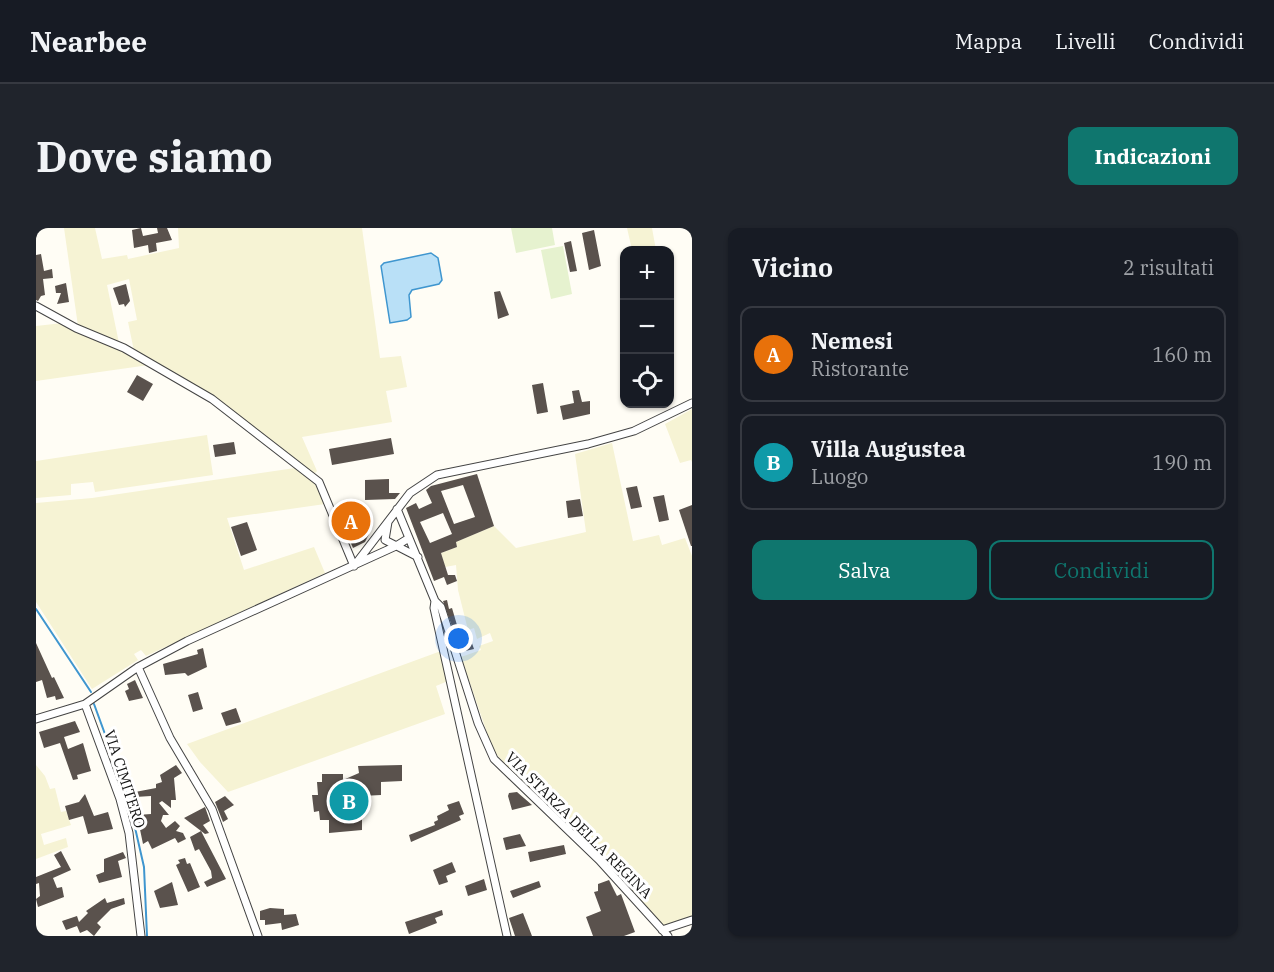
<!DOCTYPE html>
<html lang="it">
<meta charset="utf-8">
<style>
:root{--surface:#171b24;--page:#20242c;--text:#f1f3f6;--muted:#9ea1a6;--line:#363941;--accent:#0f766e}
body{margin:0;font-family:"IBM Plex Serif",serif;background:var(--page);color:var(--text)}
.controls{position:absolute;right:18px;top:18px;display:grid;overflow:hidden;border-radius:12px;box-shadow:0 2px 4px #0004}
.controls button{width:54px;height:54px;display:grid;place-items:center;padding:0;border:0;border-bottom:2px solid var(--line);background:var(--surface);color:var(--text);font:30px sans-serif}
.you{position:absolute;left:423px;top:411px;width:21px;height:21px;margin:-15px;border:4px solid #fff;border-radius:50%;background:#1a73e8;box-shadow:0 0 0 9px #1a73e833}
.badge{display:grid;place-items:center;width:39px;height:39px;border-radius:50%;background:var(--accent);color:#fff;font-size:20px;font-weight:700}
.pin{position:absolute;translate:-50% -50%;border:3px solid #fff;box-shadow:0 2px 6px #0006}
.list{margin:0;padding:0;list-style:none}
h2{display:flex;justify-content:space-between;align-items:center;height:78px;margin:0;padding:0 24px;font-size:26px}
h2 small{font-size:20px;font-weight:400;color:var(--muted)}
.list li{display:grid;grid-template-columns:39px 1fr auto;gap:18px;align-items:center;box-sizing:border-box;height:96px;margin:0 12px 12px;padding:0 12px;border:2px solid var(--line);border-radius:12px}
.list b{display:block;font-size:22px;white-space:nowrap}
.list p{margin:0;font-size:20px;white-space:nowrap;color:var(--muted)}
.list em{font-size:20px;font-style:normal;color:var(--muted)}
.actions{display:flex;gap:12px;padding:18px 24px}
.actions a{flex:1;padding:14px 0;border:2px solid var(--accent);border-radius:12px;text-align:center;font-size:21px;color:var(--accent)}
.actions .main{background:var(--accent);color:#fff}
.icon{flex:none;width:33px;height:33px;fill:none;stroke:currentColor;stroke-width:2;stroke-linecap:round;stroke-linejoin:round}
.map{position:relative;flex:none;width:656px;height:708px;overflow:hidden;border-radius:12px}
header{display:flex;align-items:center;gap:36px;box-sizing:border-box;height:84px;padding:0 30px;background:var(--surface);border-bottom:2px solid var(--line)}
header strong{font-size:28px}
nav{display:flex;gap:33px;margin-inline-start:auto;font-size:21px}
.intro{display:flex;align-items:center;justify-content:space-between;box-sizing:border-box;height:144px;padding:0 36px}
h1{margin:0;font-size:42px}
.button{padding:15px 27px;border-radius:12px;background:var(--accent);color:#fff;font-size:21px;font-weight:700}
main{display:flex;gap:36px;padding:0 36px}
aside{flex:1;background:var(--surface);border-radius:12px;box-shadow:0 2px 4px #0004}
.map>svg:first-child{display:block}
.farmland{fill:#f6f3d4}
.pitch{fill:#e6f2cf}
.water{fill:#b9e0f7;stroke:#3f96cf;stroke-width:1.5}
.lines{fill:none;stroke-linecap:round;stroke-linejoin:round}
.stream{stroke:#3f96cf;stroke-width:2}
.building{fill:#5a524d;fill-rule:evenodd}
.street-casing{stroke:#444;stroke-width:9}
.street{stroke:#fff;stroke-width:7}
.labels{text-anchor:middle;dominant-baseline:central;stroke-width:6;stroke-linejoin:round;paint-order:stroke}
.street-label{font-size:15px;fill:#111;stroke:#fff}
</style>
<header>
<strong>Nearbee</strong>
<nav><a>Mappa</a><a>Livelli</a><a>Condividi</a></nav>
</header>
<div class="intro"><h1>Dove siamo</h1><a class="button">Indicazioni</a></div>
<main>
<div class="map">
<svg width="656" height="708" viewBox="0 0 656 708">
<rect width="100%" height="100%" fill="#fffdf5"/>
<path class="farmland" d="M28,0H59L66,31L91,27L92,31L143,20L142,0H326L344,130L365,128L371,159L350,163L356,194L266,209L281,243L278,246L198,184L147,151V149L98,123L92,94L101,92L93,51L71,57L83,115L42,98Z
M591,0H616L620,22H596Z
M27,95L89,123L113,137L0,153V98Z
M656,181V234L655,232L644,235L629,196Z
M171,207L177,247L59,264L57,254L35,256V267L0,270V233Z
M576,215L597,313L623,307L626,317L649,310L656,328V690L628,698L572,637L478,547L457,522L425,429L445,422L443,418L457,413L454,405L441,411L438,400L432,402L422,362L420,337L409,339L405,325L421,319L420,314L458,298L480,320L550,304L539,226Z
M259,240L280,255L289,276L191,290L208,342L278,319L289,345L110,428L105,422L98,426L102,432L56,461L0,374V275L56,270Z
M405,423L412,453L400,458L409,486L192,564L164,534L151,516Z
M0,537L9,548L14,561L19,560L25,584L30,583L35,597L5,606L8,617L30,610L32,619L0,631Z"/>
<path class="pitch" d="M475,0H516L519,17L480,25Z
M527,18L536,66L515,71L505,22Z"/>
<path class="water" d="M395,25L402,30L406,52L403,56L376,62L373,67L375,89L371,92L354,95L345,38L348,35Z"/>
<g class="lines">
<path class="stream" d="M0,381L55,464
M58,476L92,569L108,639L111,708"/>
</g>
<path class="building" d="M105,0L107,8L122,5L121,0H131L136,12L120,15L121,23L113,25L112,17L98,20L96,2Z
M558,2L565,38L553,42L546,5Z
M535,13L541,43L534,44L528,15Z
M5,26L8,43L16,41L17,50L7,51L9,67L5,68L2,73L0,72V27Z
M30,55L33,74L21,76L25,65H20L19,58Z
M90,56L94,73L89,79L88,76L83,77L77,60Z
M464,63L473,87L462,91L458,64Z
M101,147L117,156L107,173L91,164Z
M507,155L512,184L501,186L496,157Z
M543,162L546,174L554,173V186L527,192L524,178L538,175L536,163Z
M355,210L358,226L296,237L293,221Z
M198,214L200,226L179,229L177,217Z
M441,246L458,298L420,314L421,319L405,325L412,347H419L421,353L411,357L408,349L398,353L370,280L380,275L383,281L396,275L390,262L395,258ZM427,257L439,289L418,296L405,263ZM407,285L416,306L394,315L384,294Z
M353,251V265H364L359,271L329,272V252Z
M601,258L606,279L595,281L590,260Z
M628,267L633,292L623,294L617,269Z
M544,271L547,288L532,290L530,273Z
M315,275L317,281L321,280L325,286L333,306L329,314L317,320L300,281Z
M656,277V318H655L643,282Z
M211,294L221,322L205,328L195,299Z
M411,372L413,381L416,380L423,404L431,401L438,421L425,424L407,373Z
M0,415L16,450L18,449L28,470L20,472L19,468L11,470L6,452L0,454Z
M167,420L171,439L152,448L149,445L129,447L127,436L162,426L161,422Z
M99,452L107,470L93,473L89,463L93,461L91,456Z
M162,464L167,481L157,484L152,467Z
M200,480L205,494L190,498L185,485Z
M39,493L44,504L28,509L32,521L47,515L55,543L41,547L42,551L37,552L24,515L8,520L3,504Z
M140,537L146,545L138,550L140,572H135V580L126,573L123,575L133,587H127L125,593L130,600L139,593L144,598L140,603L147,605L150,611L142,615L139,610L116,621L112,613L107,616L101,587L115,586V568L99,569V564L120,560V556L126,554L124,547Z
M366,537V553L345,554V567L326,568V602L293,605V592H284L283,583L278,584L276,567H282L281,554H286V546H307V552L323,545L322,538Z
M481,564L496,577L476,582L472,568L473,565Z
M49,566L58,588L72,584L77,601L52,606L47,588L33,592L29,578L43,574Z
M189,568L198,577L188,583L192,591L187,594L179,574Z
M423,573L428,586L423,588L425,592L375,614L373,607L399,597L398,594L402,592L401,588L413,582L411,577Z
M169,579L174,593L167,597L173,605L169,606L148,590Z
M165,603L190,651L171,659L168,654L176,650L175,643L163,621L159,623L154,609Z
M484,606L490,618L470,622L467,610Z
M528,617L530,626L494,634L492,624Z
M25,623L35,642L17,650L21,660L26,659L28,669L2,679L0,671L4,668L3,655L0,656V649L25,639L18,627Z
M87,624L90,630L82,633L86,649L63,655L60,647L68,644V631Z
M149,630L151,636L154,635L164,659L152,664L140,637L144,635L142,632Z
M416,634L420,644L410,648L412,654L403,657L397,642Z
M448,651L451,662L432,668L429,658Z
M573,652L581,668L585,666L599,704L588,708H557L550,689L565,683L558,664L562,663V656Z
M503,653L505,659L477,670L474,663Z
M136,654L142,677L124,680L118,663Z
M69,670L71,675L88,670L89,676L75,681L61,695L65,699L58,708L51,702L44,705L41,698L30,702L26,693L41,688L43,694L52,685L50,683Z
M234,680L248,681V687L260,686L263,697L246,702L245,695L229,697V692H224V683Z
M406,682L407,687L399,690L401,695L373,706L369,694Z
M487,685L496,708H479L473,690Z"/>
<g class="lines">
<g class="street-casing">
<path id="street" d="M0,78L40,100L88,120L176,171L283,254L318,338
M352,294L349,312L382,329
M373,310L399,373L398,380L471,708
M318,338L374,265L401,247L552,216L598,203L656,175
M399,373L405,379L442,495L458,531L563,632L632,708
M102,439L134,510L176,581L222,708
M49,476L84,571L93,605L105,708
M0,491L49,476L102,439L151,413L360,318L373,310L361,281
M626,702L656,692"/>
</g>
<use href="#street" class="street"/>
</g>
<g class="labels">
<g class="street-label">
<text transform="translate(89 551) rotate(72)">VIA CIMITERO</text>
<text transform="translate(543 597) rotate(45)">VIA STARZA DELLA REGINA</text>
</g>
</g>
</svg>
<div class="controls">
<button>+</button>
<button>−</button>
<button><svg class="icon" aria-label="locate" viewBox="0 0 24 24"><circle cx="12" cy="12" r="6"/><path d="M12 2v4M12 18v4M2 12h4M18 12h4"/></svg></button>
</div>
<div class="you"></div>
<div class="pin badge" style="left:315px;top:293px;background:#e8710a">A</div>
<div class="pin badge" style="left:313px;top:573px;background:#0f9aa8">B</div>
</div>
<aside>
<h2>Vicino<small>2 risultati</small></h2>
<ul class="list">
<li><span class="badge" style="background:#e8710a">A</span><div><b>Nemesi</b><p>Ristorante</p></div><em>160 m</em></li>
<li><span class="badge" style="background:#0f9aa8">B</span><div><b>Villa Augustea</b><p>Luogo</p></div><em>190 m</em></li>
</ul>
<div class="actions"><a class="main">Salva</a><a>Condividi</a></div>
</aside>
</main>
